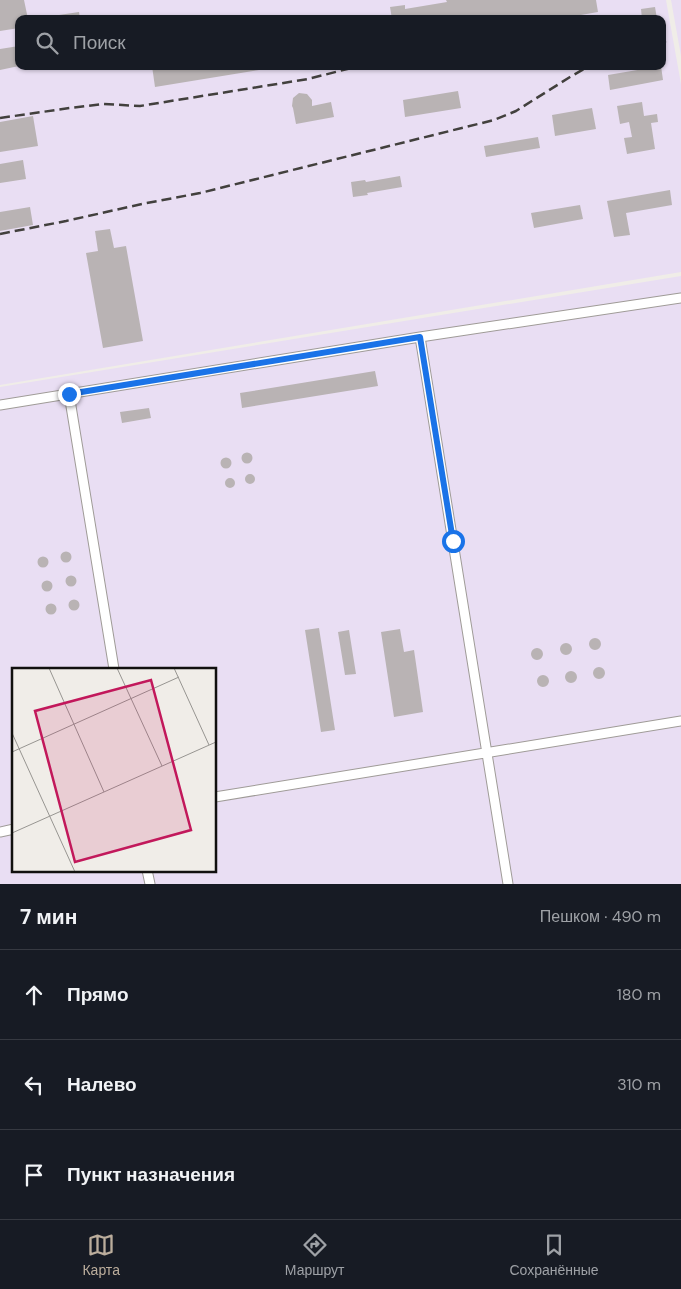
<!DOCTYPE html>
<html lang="ru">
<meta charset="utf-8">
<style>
:root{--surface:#171b24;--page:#242831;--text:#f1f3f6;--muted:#9ea1a6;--line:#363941;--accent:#bbad9c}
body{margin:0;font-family:"DM Sans",sans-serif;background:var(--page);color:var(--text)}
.stop{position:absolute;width:15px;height:15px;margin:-11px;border:4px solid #1a73e8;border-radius:50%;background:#fff}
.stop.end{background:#1a73e8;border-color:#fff;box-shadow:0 1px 5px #0008}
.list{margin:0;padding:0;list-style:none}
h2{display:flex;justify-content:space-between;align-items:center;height:65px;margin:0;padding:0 20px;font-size:21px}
h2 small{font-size:16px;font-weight:400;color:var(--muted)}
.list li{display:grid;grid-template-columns:32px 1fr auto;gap:15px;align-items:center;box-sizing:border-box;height:90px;padding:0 20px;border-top:1px solid var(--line)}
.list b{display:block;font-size:19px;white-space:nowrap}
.list em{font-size:16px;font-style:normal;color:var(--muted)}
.icon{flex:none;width:28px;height:28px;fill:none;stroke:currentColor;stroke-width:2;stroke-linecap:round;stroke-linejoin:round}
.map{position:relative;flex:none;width:681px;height:884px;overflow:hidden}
.search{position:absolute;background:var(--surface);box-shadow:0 1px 4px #0004;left:15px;right:15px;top:15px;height:55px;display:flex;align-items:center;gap:12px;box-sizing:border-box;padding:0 18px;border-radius:10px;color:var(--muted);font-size:19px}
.sheet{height:335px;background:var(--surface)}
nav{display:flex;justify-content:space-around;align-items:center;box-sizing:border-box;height:70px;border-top:1px solid var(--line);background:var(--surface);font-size:14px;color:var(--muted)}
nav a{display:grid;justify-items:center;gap:2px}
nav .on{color:var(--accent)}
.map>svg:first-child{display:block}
.industrial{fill:#e9def3;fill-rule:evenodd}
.building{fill:#b9b3b4}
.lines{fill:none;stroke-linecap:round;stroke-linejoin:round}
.minor-casing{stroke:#9f9b97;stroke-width:11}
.minor{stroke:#fff;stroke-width:9}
.rail{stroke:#42403d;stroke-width:2.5;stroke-dasharray:10 5;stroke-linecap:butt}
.route{stroke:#1a73e8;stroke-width:6}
.inset-road{fill:none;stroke:#979591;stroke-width:1}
.view{fill:#c2185b;fill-opacity:0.15;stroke:#c2185b;stroke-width:2.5}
.inset-edge{fill:none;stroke:#11100e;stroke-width:2.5}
</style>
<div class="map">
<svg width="681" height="884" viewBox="0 0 681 884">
<rect width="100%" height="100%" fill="#f0ede8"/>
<path class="industrial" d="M0,0H666L681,84V272L0,385ZM19,19H662V66H19Z
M671,0H681V56Z
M681,276V884H0V387ZM14,669H215V870H14Z"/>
<path class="building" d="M0,0H24L28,19H19V28L0,31Z
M446,0H596L598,12L558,19H392L390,7L405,5V9L447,2Z
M655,7L657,19H642L641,9Z
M79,12L80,19H59V15Z
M19,46V66L0,70V49Z
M152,66H259V70L155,87Z
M661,66L663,80L610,90L608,75Z
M458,91L461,108L405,117L403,100Z
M299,93L307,94L312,100V106L331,102L334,117L296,124L293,108L292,106L293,98Z
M642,102L644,116L657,114L658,122L651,123L655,149L627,154L624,138L632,137L629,122L620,124L617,106Z
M592,108L596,129L555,136L552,115Z
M33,116L38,146L0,152V122Z
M538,137L540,148L486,157L484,146Z
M23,160L26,179L0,183V164Z
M400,176L402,187L367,193L368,195L353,197L351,182L365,180L366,182Z
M670,190L672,205L626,213L630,235L614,237L607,201Z
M580,205L583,219L534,228L531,213Z
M30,207L33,225L0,231V212Z
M110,229L114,248L126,246L143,341L103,348L86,253L98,251L95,231Z
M375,371L378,386L242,408L240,393Z
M149,408L151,418L122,423L120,412Z
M241.5 458a5.5 5.5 0 1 1 11 0a5.5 5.5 0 1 1-11 0Z
M220.5 463a5.5 5.5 0 1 1 11 0a5.5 5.5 0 1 1-11 0Z
M245 479a5 5 0 1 1 10 0a5 5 0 1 1-10 0Z
M225 483a5 5 0 1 1 10 0a5 5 0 1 1-10 0Z
M60.5 557a5.5 5.5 0 1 1 11 0a5.5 5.5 0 1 1-11 0Z
M37.5 562a5.5 5.5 0 1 1 11 0a5.5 5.5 0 1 1-11 0Z
M65.5 581a5.5 5.5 0 1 1 11 0a5.5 5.5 0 1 1-11 0Z
M41.5 586a5.5 5.5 0 1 1 11 0a5.5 5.5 0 1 1-11 0Z
M68.5 605a5.5 5.5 0 1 1 11 0a5.5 5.5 0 1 1-11 0Z
M45.5 609a5.5 5.5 0 1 1 11 0a5.5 5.5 0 1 1-11 0Z
M319,628L335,730L321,732L305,630Z
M400,629L404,652L414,650L423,712L394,717L381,632Z
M349,630L356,674L345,675L338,632Z
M589 644a6 6 0 1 1 12 0a6 6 0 1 1-12 0Z
M560 649a6 6 0 1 1 12 0a6 6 0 1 1-12 0Z
M531 654a6 6 0 1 1 12 0a6 6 0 1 1-12 0Z
M593 673a6 6 0 1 1 12 0a6 6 0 1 1-12 0Z
M565 677a6 6 0 1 1 12 0a6 6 0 1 1-12 0Z
M537 681a6 6 0 1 1 12 0a6 6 0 1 1-12 0Z"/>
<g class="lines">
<g class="minor-casing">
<path id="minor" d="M420,337L508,884
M69,394L114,669
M0,405L420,337L681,298
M215,797L681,721
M0,832L14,829
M147,870L150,884"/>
</g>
<use href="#minor" class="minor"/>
<path class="rail" d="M662,42L666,41
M0,118L70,108L103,104L140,106L308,79L359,66
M0,234L66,221L142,204L200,193L494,120L516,111L570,77L589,66"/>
</g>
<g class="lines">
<path class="route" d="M69,394L420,337L453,541"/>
</g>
<g transform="translate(12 668)">
<rect width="204" height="204" fill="#f0ede8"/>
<path class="inset-road" d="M37,0L92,124M105,0L150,98M162,0L197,77M0,65L63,204M0,84L167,9M0,165L204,74"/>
<path class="view" d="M139,12L179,162L63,194L23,43Z"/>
<rect width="204" height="204" class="inset-edge"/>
</g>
</svg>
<div class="stop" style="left:453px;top:541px"></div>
<div class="stop end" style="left:69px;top:394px"></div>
<div class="search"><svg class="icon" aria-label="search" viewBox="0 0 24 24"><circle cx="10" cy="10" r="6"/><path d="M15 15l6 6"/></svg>Поиск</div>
</div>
<section class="sheet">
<h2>7 мин<small>Пешком · 490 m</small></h2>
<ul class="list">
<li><svg class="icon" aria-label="ahead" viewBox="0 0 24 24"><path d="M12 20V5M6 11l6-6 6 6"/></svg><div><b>Прямо</b></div><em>180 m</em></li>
<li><svg class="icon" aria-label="left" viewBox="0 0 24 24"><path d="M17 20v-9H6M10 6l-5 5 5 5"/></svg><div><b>Налево</b></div><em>310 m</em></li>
<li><svg class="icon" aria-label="arrive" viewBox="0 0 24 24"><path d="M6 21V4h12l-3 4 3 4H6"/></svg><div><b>Пункт назначения</b></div></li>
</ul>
</section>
<nav>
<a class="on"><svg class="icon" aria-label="map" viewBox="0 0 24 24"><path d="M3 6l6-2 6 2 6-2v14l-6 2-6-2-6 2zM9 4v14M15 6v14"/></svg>Карта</a>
<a><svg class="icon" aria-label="directions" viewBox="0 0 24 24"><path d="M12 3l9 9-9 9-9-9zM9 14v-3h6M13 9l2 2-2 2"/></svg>Маршрут</a>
<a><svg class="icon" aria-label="saved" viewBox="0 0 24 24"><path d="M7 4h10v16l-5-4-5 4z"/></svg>Сохранённые</a>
</nav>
